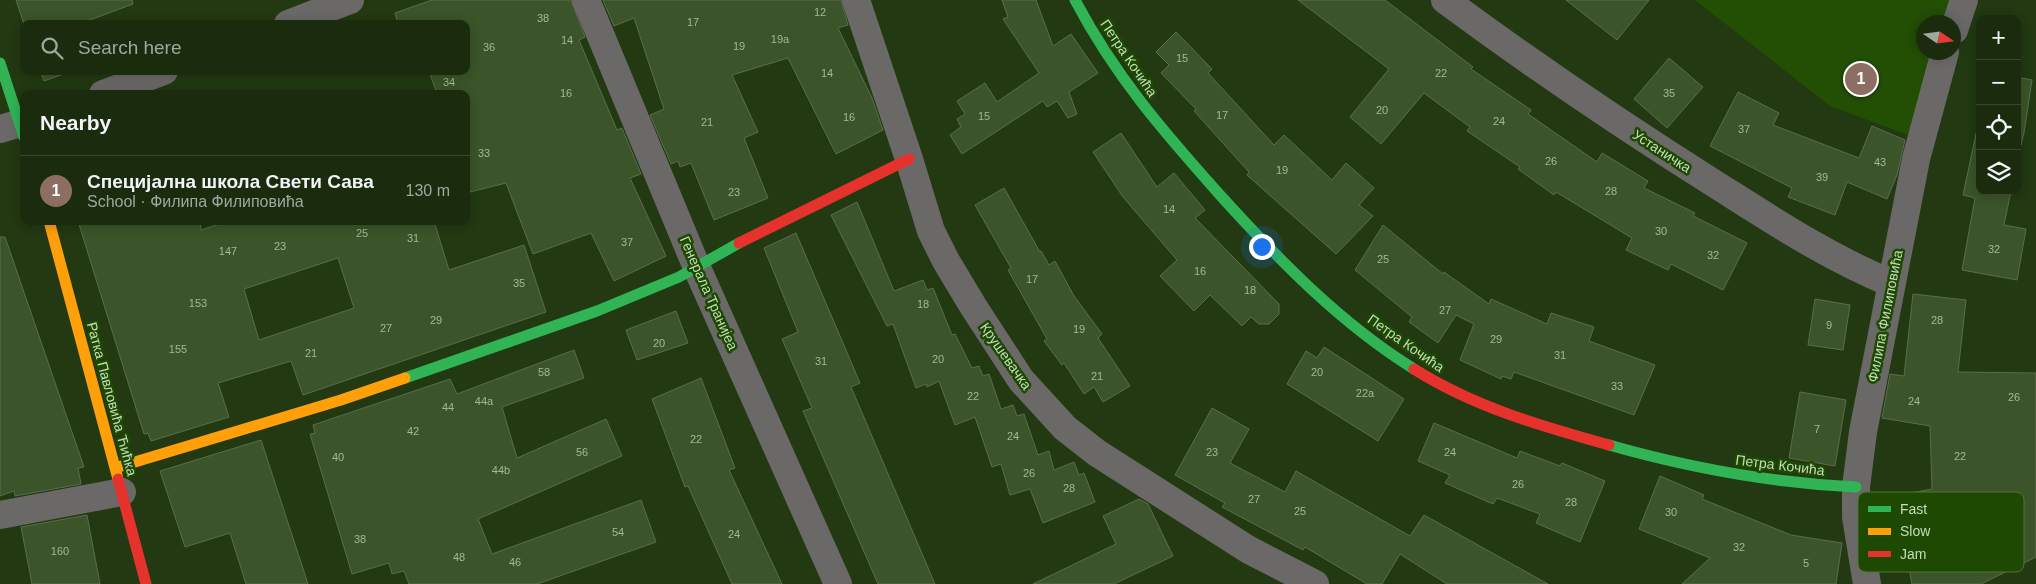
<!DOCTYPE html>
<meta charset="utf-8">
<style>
:root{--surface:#1a2b0e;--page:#233317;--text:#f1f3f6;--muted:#9fa79e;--line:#38472e;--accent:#d6ab8b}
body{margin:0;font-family:Arial,sans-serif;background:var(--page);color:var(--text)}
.controls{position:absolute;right:15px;top:15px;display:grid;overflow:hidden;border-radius:10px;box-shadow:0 2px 12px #0003}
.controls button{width:45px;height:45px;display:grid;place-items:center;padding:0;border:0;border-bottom:1px solid var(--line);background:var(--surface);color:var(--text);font:25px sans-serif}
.compass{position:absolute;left:1916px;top:15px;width:45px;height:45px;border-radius:50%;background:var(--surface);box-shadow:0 2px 12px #0003;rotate:103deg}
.you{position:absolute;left:1261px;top:246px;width:18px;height:18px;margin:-12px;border:4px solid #fff;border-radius:50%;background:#1a73e8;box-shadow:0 0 0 8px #1a73e833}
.badge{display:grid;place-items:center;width:32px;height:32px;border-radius:50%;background:var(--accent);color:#fff;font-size:16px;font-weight:700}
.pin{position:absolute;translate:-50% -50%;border:2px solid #fff;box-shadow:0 1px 5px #0006}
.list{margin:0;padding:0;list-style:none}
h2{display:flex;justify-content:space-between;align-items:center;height:65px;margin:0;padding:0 20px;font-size:21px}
h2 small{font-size:16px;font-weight:400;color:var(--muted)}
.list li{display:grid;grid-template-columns:32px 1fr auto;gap:15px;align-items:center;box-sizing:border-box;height:70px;padding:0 20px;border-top:1px solid var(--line)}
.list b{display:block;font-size:19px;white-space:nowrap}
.list p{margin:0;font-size:16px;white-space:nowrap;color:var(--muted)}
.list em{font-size:16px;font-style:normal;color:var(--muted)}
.icon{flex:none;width:28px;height:28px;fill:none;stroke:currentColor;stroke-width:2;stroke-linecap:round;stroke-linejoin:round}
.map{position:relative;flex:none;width:2036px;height:584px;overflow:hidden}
.search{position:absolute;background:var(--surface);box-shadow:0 2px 12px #0003;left:20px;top:20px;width:450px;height:55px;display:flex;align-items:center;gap:12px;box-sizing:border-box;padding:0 18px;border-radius:10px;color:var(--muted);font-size:19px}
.panel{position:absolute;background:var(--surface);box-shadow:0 2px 12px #0003;left:20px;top:90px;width:450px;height:135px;border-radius:10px}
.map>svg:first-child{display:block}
.built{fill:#234f05}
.building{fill:#3b5429;stroke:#5a6e4f;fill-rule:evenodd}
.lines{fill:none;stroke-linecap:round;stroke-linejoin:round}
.street{stroke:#6a6967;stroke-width:28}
.fast{stroke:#30b455;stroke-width:11}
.slow{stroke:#ff9f0a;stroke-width:11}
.jam{stroke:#e5322d;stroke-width:11}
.labels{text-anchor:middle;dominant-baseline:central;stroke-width:5;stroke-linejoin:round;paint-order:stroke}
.number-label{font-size:11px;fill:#a1ba96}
.street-label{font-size:14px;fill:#c3dcba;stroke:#1e4902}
.key{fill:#1e4902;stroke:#507539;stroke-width:1}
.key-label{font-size:14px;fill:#c3dcba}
</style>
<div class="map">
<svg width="2036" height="584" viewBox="0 0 2036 584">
<rect width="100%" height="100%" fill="#223912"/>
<path class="built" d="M1695,0H1951L1942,22H1924V52L1933,53L1908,135L1830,106Z"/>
<path class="building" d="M16,0H132L133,4L79,24H24Z
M432,0H571L585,37L579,40L617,130L622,128L641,174L630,178L666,256L614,281L591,233L533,254L506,183L466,193V94H437L429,71H466V24H398L395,13Z
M603,0H841L848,25L838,28L872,98L883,130L836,154L788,58L732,75L758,132L744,138L768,198L714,220L691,163L680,167L678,161L671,164L650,115L664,109L634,18L614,26Z
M1002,0H1036L1053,46L1071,34L1098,73L1069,92L1077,114L1068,118L1057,101L1047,107L1043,101L962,154L950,135L961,127L957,119L965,114L957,101L985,83L997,102L1039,73L1003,19L1008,17Z
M1298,0H1385L1473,67L1471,69L1531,110L1528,114L1597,162L1602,153L1648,181L1644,188L1695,213L1693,216L1747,243L1723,290L1671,264L1668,270L1626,250L1632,238L1556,192L1554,195L1518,169L1520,167L1467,131L1470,127L1424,93L1381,144L1350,117L1389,69Z
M1566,0H1649L1617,40Z
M1176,32L1212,69L1208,73L1274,145L1284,135L1332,180L1346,163L1374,188L1359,205L1373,216L1336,254L1247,175L1249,172L1194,111L1196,109L1161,73L1169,65L1156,52Z
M1669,58L1703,87L1667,128L1634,99Z
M40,71H72L44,81Z
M2017,77L2032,80L2024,133L2017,160Z
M1738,92L1779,113L1773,125L1859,158L1872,126L1905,140L1897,175L1887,199L1847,182L1835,215L1788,197L1792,188L1710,146Z
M1980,115V191H2011L2004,225L2026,229L2017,280L1962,270L1975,198L1963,195Z
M1121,133L1157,187L1174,173L1205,210L1195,218L1279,304V314L1269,324H1259L1251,317L1242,326L1210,295L1194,311L1160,276L1177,260L1123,197L1093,152Z
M1004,188L1040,252L1041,251L1049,265L1055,261L1074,296L1102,334L1098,338L1130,386L1103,402L1094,387L1084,394L1064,363L1062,365L1044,341L1047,339L1008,270L1011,268L975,205Z
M857,202L894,291L923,280L927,290L933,288L952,335L955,334L972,368L979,366L983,376L989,374L1001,409L1013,405L1017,416L1024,414L1038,455L1049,451L1054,470L1074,462L1079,475L1084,473L1095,502L1043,523L1030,489L1010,495L1001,464L992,467L975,417L955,425L939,381L927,387L926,384L916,388L893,324L887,326L831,215Z
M78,221H200L201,230L229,221H434L449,270L524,245L546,312L303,395L291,361L218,383L229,417L151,441L148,433L144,434ZM338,258L354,308L259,340L244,289Z
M1383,225L1443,274L1444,272L1489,304L1491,299L1547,324L1551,313L1594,327L1589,341L1655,365L1634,415L1514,372L1511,379L1502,376L1501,379L1460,360L1474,324L1456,315L1438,343L1409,322L1412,317L1355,270Z
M796,233L860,383L851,387L935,584H878L803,411L812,408L782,339L798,332L764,248Z
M0,237H5L84,467L78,468L81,484L15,496L14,491L0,496Z
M1913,294L1966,300L1958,372L2036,373V557L1981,584H1912L1896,496L1932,489L1930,426L1882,418L1890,374L1904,376Z
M1815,299L1850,305L1843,350L1808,345Z
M676,311L688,343L637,360L626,330Z
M1324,347L1404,399L1378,441L1287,384L1306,351L1317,358Z
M574,350L584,378L502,407L517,458L606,419L622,456L478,519L492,554L641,500L656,542L537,584H409L404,571L392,574L389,563L352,574L310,434L315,433L313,425L450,379L457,394Z
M701,378L735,468L729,470L782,584H732L688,486L685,487L652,399Z
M1800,392L1846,400L1835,466L1789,458Z
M1212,408L1249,429L1230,463L1285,492L1296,471L1410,536L1424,515L1548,584H1447L1400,554L1382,584H1367L1305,547L1303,550L1222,507L1225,503L1175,475Z
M1434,423L1517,458L1520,451L1560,466L1562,463L1605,481L1580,542L1536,523L1540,514L1497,498L1493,504L1445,483L1450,475L1418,461Z
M261,440L308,584H246L230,533L185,547L160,471Z
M1660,476L1704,495L1702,499L1791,535L1842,543L1836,584H1682L1710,558L1639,529Z
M1139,499L1148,504L1173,556L1114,584H1033L1116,544L1103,516Z
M87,515L100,584H32L21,527Z"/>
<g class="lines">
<path class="street" d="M586,0L697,268L838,584
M856,0L909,159L931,231L946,261L973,306L1021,380L1065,428L1097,453L1249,550L1315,584
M1445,0C1533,65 1623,126 1715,184C1772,220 1829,258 1891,283
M288,24L350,0
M1954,30L1964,0
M103,94L164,71
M0,129L24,122
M0,515L122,492
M1867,584L1856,517V487L1863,432L1916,159L1945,52"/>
<path class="fast" d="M1075,0C1115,76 1163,131 1220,195C1278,259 1340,323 1414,369
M0,63L24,137
M405,378L597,311L679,277L739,243
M1609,445C1690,468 1772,483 1856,487"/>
<path class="slow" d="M49,221L118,479
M115,468L341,400L405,378"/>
<path class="jam" d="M739,243L909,159
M1414,369C1474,407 1541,426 1609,445
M118,479L146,584"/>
</g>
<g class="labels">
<g class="number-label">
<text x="820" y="12">12</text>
<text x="543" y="18">38</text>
<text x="693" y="22">17</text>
<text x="780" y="39">19a</text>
<text x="567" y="40">14</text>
<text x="739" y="46">19</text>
<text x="489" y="47">36</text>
<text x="1182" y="58">15</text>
<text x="827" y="73">14</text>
<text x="1441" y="73">22</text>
<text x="449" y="82">34</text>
<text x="566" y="93">16</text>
<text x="1669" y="93">35</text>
<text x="1382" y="110">20</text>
<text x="1222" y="115">17</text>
<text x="984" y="116">15</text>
<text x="849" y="117">16</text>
<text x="1499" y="121">24</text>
<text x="707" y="122">21</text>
<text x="1744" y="129">37</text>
<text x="484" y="153">33</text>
<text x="1551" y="161">26</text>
<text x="1880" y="162">43</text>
<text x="1282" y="170">19</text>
<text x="1822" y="177">39</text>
<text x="1611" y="191">28</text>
<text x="734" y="192">23</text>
<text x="1169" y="209">14</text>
<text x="1661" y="231">30</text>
<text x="362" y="233">25</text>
<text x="413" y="238">31</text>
<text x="627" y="242">37</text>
<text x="280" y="246">23</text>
<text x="1994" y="249">32</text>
<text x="228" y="251">147</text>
<text x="1713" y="255">32</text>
<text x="1383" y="259">25</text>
<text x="1200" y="271">16</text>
<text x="1032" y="279">17</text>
<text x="519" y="283">35</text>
<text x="1250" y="290">18</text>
<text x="198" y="303">153</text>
<text x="923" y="304">18</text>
<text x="1445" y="310">27</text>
<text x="436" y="320">29</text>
<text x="1937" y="320">28</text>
<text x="1829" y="325">9</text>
<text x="386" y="328">27</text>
<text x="1079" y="329">19</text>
<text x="1496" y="339">29</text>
<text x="659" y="343">20</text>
<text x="178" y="349">155</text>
<text x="311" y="353">21</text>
<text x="1560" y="355">31</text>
<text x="938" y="359">20</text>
<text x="821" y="361">31</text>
<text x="544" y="372">58</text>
<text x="1317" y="372">20</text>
<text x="1097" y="376">21</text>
<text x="1617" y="386">33</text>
<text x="1365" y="393">22a</text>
<text x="973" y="396">22</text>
<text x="2014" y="397">26</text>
<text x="484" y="401">44a</text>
<text x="1914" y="401">24</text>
<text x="448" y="407">44</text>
<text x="1817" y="429">7</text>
<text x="413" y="431">42</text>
<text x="1013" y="436">24</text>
<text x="696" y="439">22</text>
<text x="582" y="452">56</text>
<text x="1212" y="452">23</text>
<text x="1450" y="452">24</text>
<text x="1960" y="456">22</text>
<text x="338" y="457">40</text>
<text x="501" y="470">44b</text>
<text x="1029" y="473">26</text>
<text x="1518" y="484">26</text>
<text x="1069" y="488">28</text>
<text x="1254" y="499">27</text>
<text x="1571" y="502">28</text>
<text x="1300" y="511">25</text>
<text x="1671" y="512">30</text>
<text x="618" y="532">54</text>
<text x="734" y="534">24</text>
<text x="360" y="539">38</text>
<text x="1739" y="547">32</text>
<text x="60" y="551">160</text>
<text x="459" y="557">48</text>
<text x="515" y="562">46</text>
<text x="1806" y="563">5</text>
</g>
<g class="street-label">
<text transform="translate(1129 58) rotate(56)">Петра Кочића</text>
<text transform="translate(1662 151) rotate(33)">Устаничка</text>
<text transform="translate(709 293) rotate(66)">Генерала Транијеа</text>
<text transform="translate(1885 316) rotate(-79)">Филипа Филиповића</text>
<text transform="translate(1406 343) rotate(35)">Петра Кочића</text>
<text transform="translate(1006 356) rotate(55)">Крушевачка</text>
<text transform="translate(112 399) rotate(75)">Ратка Павловића Ћићка</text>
<text transform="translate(1780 465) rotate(7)">Петра Кочића</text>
</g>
</g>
<rect x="1858" y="492" width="166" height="80" rx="8" class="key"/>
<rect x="1868" y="506" width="23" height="6" fill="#30b455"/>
<rect x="1868" y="528" width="23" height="7" fill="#ff9f0a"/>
<rect x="1868" y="551" width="23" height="6" fill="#e5322d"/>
<g class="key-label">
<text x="1900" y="514">Fast</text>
<text x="1900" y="536">Slow</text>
<text x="1900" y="559">Jam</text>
</g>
</svg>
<div class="controls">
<button>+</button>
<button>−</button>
<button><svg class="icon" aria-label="locate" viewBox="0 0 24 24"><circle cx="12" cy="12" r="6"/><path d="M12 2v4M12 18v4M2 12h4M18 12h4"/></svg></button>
<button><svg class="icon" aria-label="layers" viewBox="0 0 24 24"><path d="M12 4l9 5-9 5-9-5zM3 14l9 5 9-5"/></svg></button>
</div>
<svg class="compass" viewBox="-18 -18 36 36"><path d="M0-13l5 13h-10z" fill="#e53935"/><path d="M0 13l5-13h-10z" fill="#9fa79e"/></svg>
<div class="you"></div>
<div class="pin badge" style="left:1861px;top:79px;background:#8d6e63">1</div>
<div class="search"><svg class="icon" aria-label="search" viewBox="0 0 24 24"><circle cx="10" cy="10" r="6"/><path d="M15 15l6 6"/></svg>Search here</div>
<section class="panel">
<h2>Nearby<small></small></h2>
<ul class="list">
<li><span class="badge" style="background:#8d6e63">1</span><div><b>Специјална школа Свети Сава</b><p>School · Филипа Филиповића</p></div><em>130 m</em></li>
</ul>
</section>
</div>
